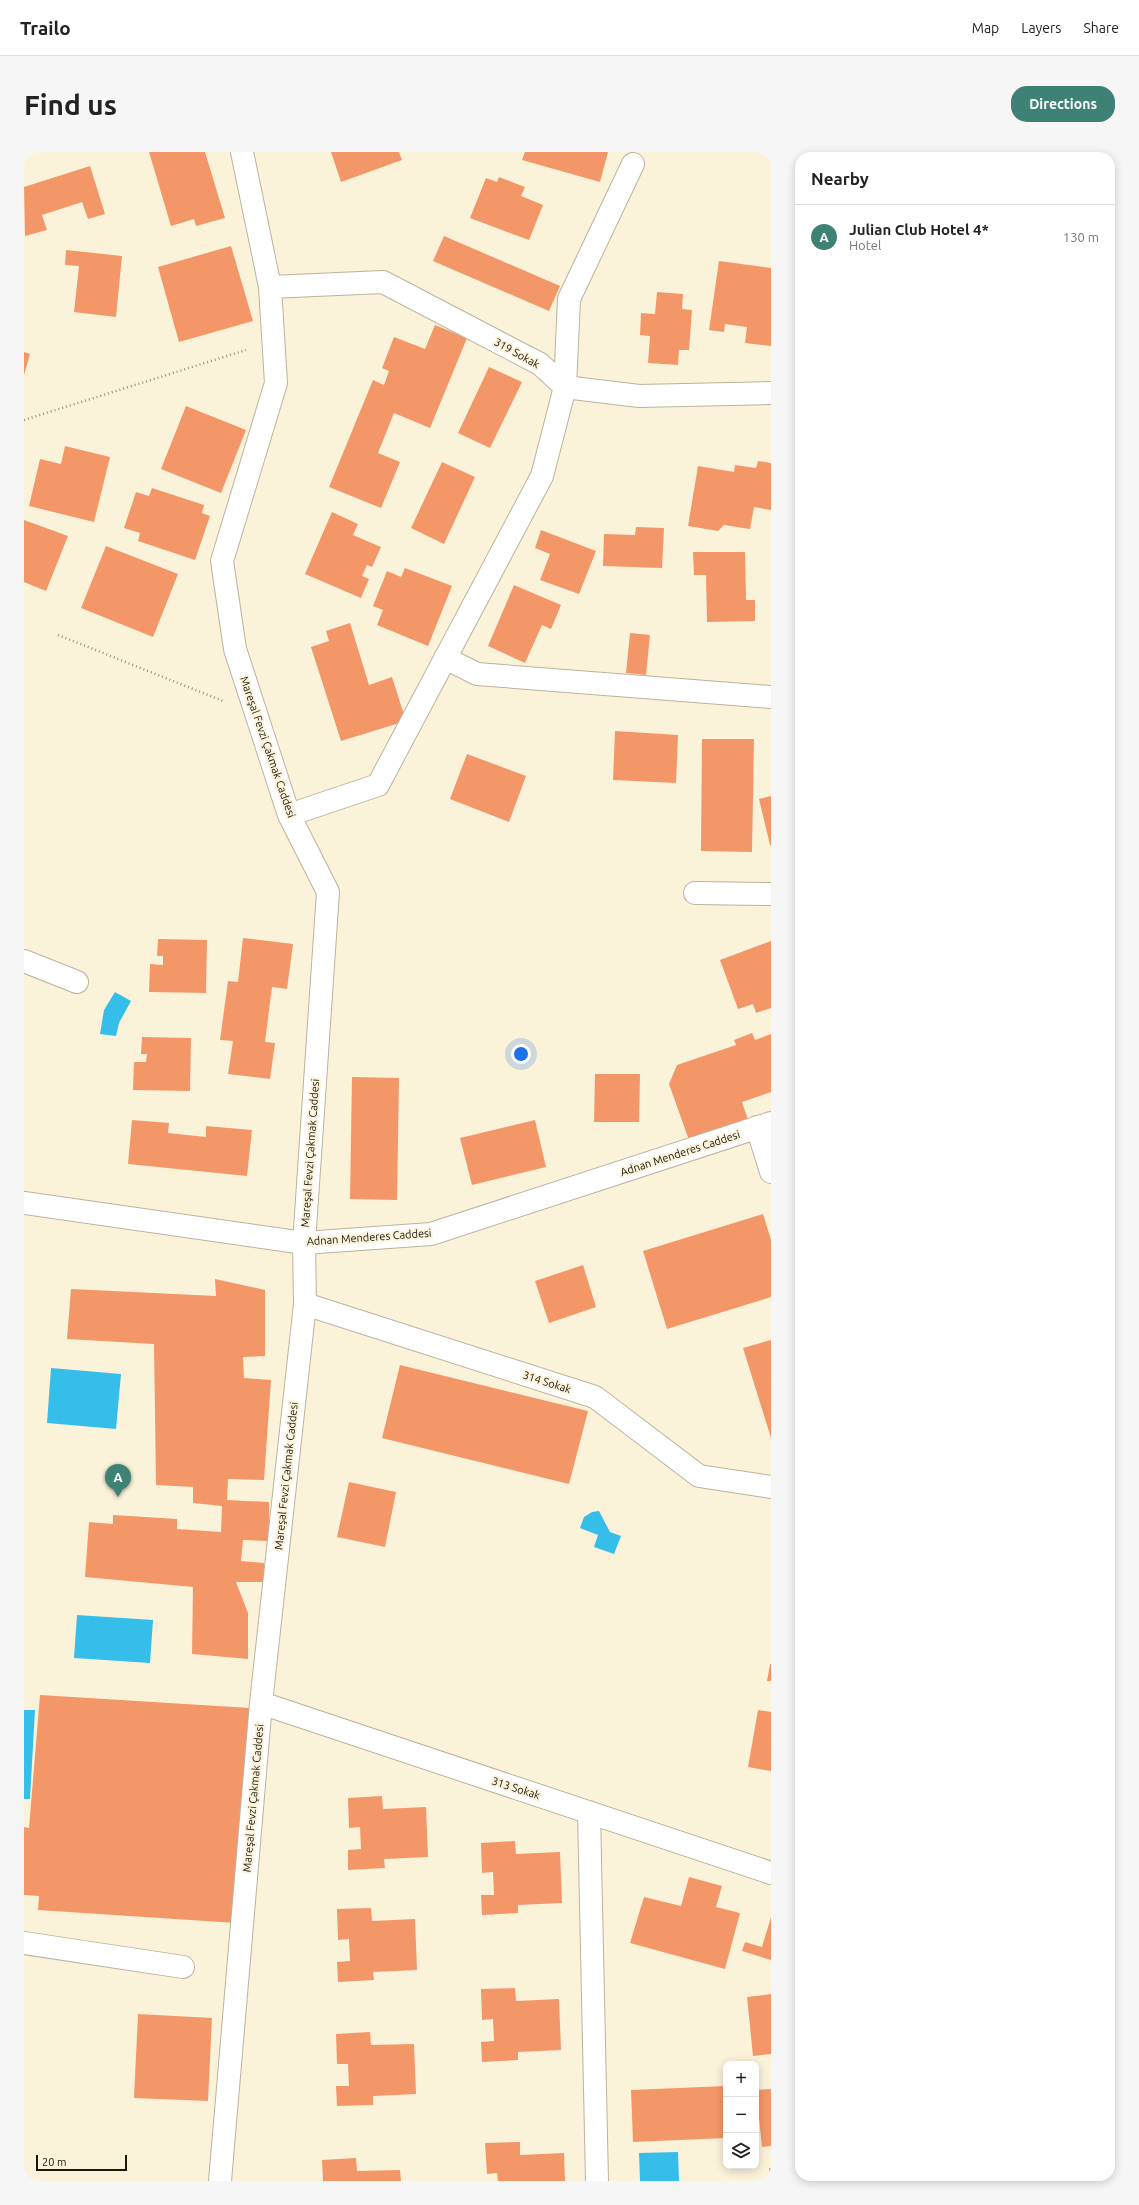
<!DOCTYPE html>
<meta charset="utf-8">
<style>
:root{--surface:#fff;--page:#f6f6f6;--text:#222;--muted:#767676;--line:#e0e0e0;--accent:#3e8276}
body{margin:0;font-family:Ubuntu,sans-serif;background:var(--page);color:var(--text)}
.controls{position:absolute;right:12px;bottom:12px;display:grid;overflow:hidden;border-radius:8px;box-shadow:0 2px 10px #0003}
.controls button{width:36px;height:36px;display:grid;place-items:center;padding:0;border:0;border-bottom:1px solid var(--line);background:var(--surface);color:var(--text);font:20px sans-serif}
.scale{position:absolute;left:12px;bottom:10px;width:91px;box-sizing:border-box;padding-left:4px;border:2px solid #1b170f;border-top:0;font-size:11px;line-height:14px;white-space:nowrap;color:#1b170f;-webkit-text-stroke:3px #fbf2da;paint-order:stroke}
.you{position:absolute;left:497px;top:902px;width:14px;height:14px;margin:-10px;border:3px solid #fff;border-radius:50%;background:#1a73e8;box-shadow:0 0 0 6px #1a73e833}
.badge{display:grid;place-items:center;width:26px;height:26px;border-radius:50%;background:var(--accent);color:#fff;font-size:13px;font-weight:700}
.pin{position:absolute;translate:-50% -33px;filter:drop-shadow(0 1px 2px #0008)}
.pin::after{content:'';position:absolute;top:21px;width:14px;height:12px;background:inherit;clip-path:polygon(0 0,100% 0,50% 100%)}
.list{margin:0;padding:0;list-style:none}
h2{display:flex;justify-content:space-between;align-items:center;height:52px;margin:0;padding:0 16px;font-size:17px}
h2 small{font-size:13px;font-weight:400;color:var(--muted)}
.list li{display:grid;grid-template-columns:26px 1fr auto;gap:12px;align-items:center;box-sizing:border-box;height:64px;padding:0 16px;border-top:1px solid var(--line)}
.list b{display:block;font-size:15px;white-space:nowrap}
.list p{margin:0;font-size:13px;white-space:nowrap;color:var(--muted)}
.list em{font-size:13px;font-style:normal;color:var(--muted)}
.icon{flex:none;width:22px;height:22px;fill:none;stroke:currentColor;stroke-width:2;stroke-linecap:round;stroke-linejoin:round}
.map{position:relative;flex:none;width:747px;height:2029px;overflow:hidden;border-radius:16px}
header{display:flex;align-items:center;gap:24px;box-sizing:border-box;height:56px;padding:0 20px;background:var(--surface);border-bottom:1px solid var(--line)}
header strong{font-size:19px}
nav{display:flex;gap:22px;margin-inline-start:auto;font-size:14px}
.intro{display:flex;align-items:center;justify-content:space-between;box-sizing:border-box;height:96px;padding:0 24px}
h1{margin:0;font-size:28px}
.button{padding:10px 18px;border-radius:16px;background:var(--accent);color:#fff;font-size:14px;font-weight:700}
main{display:flex;gap:24px;padding:0 24px}
aside{flex:1;background:var(--surface);border-radius:16px;box-shadow:0 2px 10px #0003}
.map>svg:first-child{display:block}
.water{fill:#36beeb}
.building{fill:#f49768}
.lines{fill:none;stroke-linecap:round;stroke-linejoin:round}
.minor-casing{stroke:#bcb39d;stroke-width:24}
.path{stroke:#999281;stroke-width:2.5;stroke-dasharray:1 3;stroke-linecap:butt}
.minor{stroke:#fff;stroke-width:22}
.labels{text-anchor:middle;dominant-baseline:central;stroke-width:4;stroke-linejoin:round;paint-order:stroke}
.street-label{font-size:11px;fill:#1b170f;stroke:#fbf2da}
</style>
<header>
<strong>Trailo</strong>
<nav><a>Map</a><a>Layers</a><a>Share</a></nav>
</header>
<div class="intro"><h1>Find us</h1><a class="button">Directions</a></div>
<main>
<div class="map">
<svg width="747" height="2029" viewBox="0 0 747 2029">
<rect width="100%" height="100%" fill="#fbf2da"/>
<path class="water" d="M91,840L107,849L95,871L92,884L76,882L80,858Z
M27,1216L97,1222L92,1277L23,1271Z
M575,1359L586,1380L597,1384L590,1402L570,1395L574,1383L556,1376L560,1365L568,1360Z
M53,1463L129,1468L126,1511L50,1506Z
M0,1558H11L6,1647H0Z
M654,2000L655,2029H616L615,2001Z"/>
<path class="building" d="M125,0H181L201,66L172,74L170,67L147,74Z
M307,0H375L378,8L317,30Z
M501,0H584L576,30L498,8Z
M66,14L81,62L64,67L58,50L18,63L23,78L1,84L0,35Z
M475,25L501,35L497,44L519,53L505,88L446,66L462,26L473,30Z
M420,84L536,134L525,159L409,109Z
M207,94L229,169L155,190L134,115Z
M42,98L98,104L92,165L50,160L55,114L41,113Z
M695,109L747,116V194L721,191L723,175L701,172L700,180L685,178Z
M633,140L659,142L658,157L668,158L665,198H655L654,213L624,211L626,184L616,183L617,161L631,162Z
M411,173L443,186L406,276L370,261L354,301L376,310L357,356L305,335L349,228L360,233L365,219L358,216L370,185L401,197Z
M0,200L6,202L0,223Z
M465,215L498,230L466,296L434,281Z
M162,254L222,278L197,341L137,317Z
M41,294L86,305L70,370L5,354L16,307L37,312Z
M734,309L747,311V358L730,355L726,377L700,373L694,379L664,374L674,314L710,320L711,313L732,316Z
M418,310L451,325L420,392L387,376Z
M128,336L180,353L178,361L186,364L171,408L114,389L116,381L100,376L112,340L125,344Z
M308,360L334,372L329,383L357,395L348,415L343,413L338,424L345,427L337,446L281,422Z
M0,368L44,384L22,439L0,430Z
M612,375L640,376L638,416L579,414L580,382L611,383Z
M517,378L572,399L555,442L516,428L526,402L511,396Z
M82,394L154,422L129,485L57,456Z
M669,400H721L722,448H731V469L683,470L682,423H670Z
M381,416L428,434L404,494L353,473L359,458L349,454L363,419L377,425Z
M490,433L537,453L527,477L518,473L501,511L464,494Z
M326,471L345,533L368,525L382,569L317,589L287,495L305,489L302,479Z
M606,481L626,483L622,523L602,521Z
M591,579L654,583L652,631L589,628Z
M678,587H730L728,700L677,699Z
M443,602L502,624L485,670L426,647Z
M747,644V693H746L735,647Z
M219,786L269,792L263,837L248,835L241,890L251,891L246,927L204,922L209,889L196,888L204,829L214,830Z
M134,787L183,788L182,841L125,840L126,812L139,813V804H133Z
M747,789V856L732,861L729,852L714,857L696,808Z
M728,881L731,888L747,882V940L718,950L724,968L665,988L645,932L653,913L712,893L710,888Z
M118,885L167,886L166,939L109,938L110,910H122L123,902H117Z
M571,922H616L615,970H570Z
M328,925L375,926L373,1048L326,1047Z
M108,968L145,971L144,981L182,985V974L228,978L223,1024L104,1012Z
M511,968L522,1015L448,1033L436,986Z
M739,1062L747,1088V1145L643,1177L619,1099Z
M559,1113L572,1155L525,1171L511,1129Z
M191,1127L241,1138V1204L219,1205L220,1226L247,1228L240,1328L204,1327L203,1348L245,1350V1389L219,1388L217,1409L240,1411V1430H212L224,1461V1507L168,1502L169,1435L61,1425L65,1370L89,1372V1363L153,1367V1377L197,1380L198,1354L169,1351V1335L132,1333L130,1192L43,1187L47,1137L192,1144Z
M747,1188V1286L719,1196Z
M376,1213L564,1259L545,1332L358,1286Z
M325,1330L372,1340L361,1395L313,1385Z
M746,1512H747V1529H743Z
M16,1543L226,1556L212,1771L14,1758L15,1744L0,1743V1675L5,1676Z
M734,1558L747,1560V1619L724,1615Z
M358,1644L359,1657L402,1655L404,1705L360,1707L361,1716L324,1718V1698L337,1697L336,1675L325,1676L324,1646Z
M491,1689L492,1702L536,1700L538,1751L494,1753V1761L458,1763L457,1743H470L469,1720L458,1721L457,1691Z
M665,1725L698,1734L692,1755L716,1761L701,1817L606,1791L620,1745L657,1754Z
M347,1756L348,1769L391,1767L393,1818L349,1820L350,1828L314,1830L313,1810L326,1809L325,1787L314,1788L313,1757Z
M747,1765V1808L718,1799L721,1790L738,1795Z
M491,1836L492,1849L535,1847L537,1898L494,1900V1908L458,1910L457,1890L470,1889L469,1867L458,1868L457,1837Z
M747,1842V1902L729,1904L723,1845Z
M114,1862L188,1866L184,1949L110,1946Z
M346,1880L347,1893L390,1892L392,1942L349,1944V1953L313,1954L312,1934H325L324,1912H313L312,1882Z
M702,1934V1986L609,1990L607,1938Z
M747,1937V1994L738,1995L732,1938Z
M496,1990V2003L540,2001L541,2029H474L473,2021L463,2022L461,1991Z
M332,2006L333,2019L376,2018L377,2029H299L298,2008Z
M745,2016H747V2029H746Z"/>
<g class="lines">
<g class="minor-casing">
<path id="minor" d="M246,135L359,130L516,212L541,235L615,244L747,241
M421,506L453,522L747,545
M265,663L354,633L518,324L541,235L545,147L609,12
M671,741L747,742
M0,809L53,830
M733,975L747,1020
M0,1051L280,1091L407,1082L747,971
M281,1152L571,1245L675,1324L747,1335
M237,1551L747,1721
M565,1660L573,2029
M0,1791L159,1815
M196,2029L237,1551L281,1152L280,1091L304,740L265,663L211,497L198,409L252,231L246,135L218,0"/>
</g>
<path class="path" d="M0,268L222,198
M34,483L199,549"/>
<use href="#minor" class="minor"/>
</g>
<g class="labels">
<g class="street-label">
<text transform="translate(493 201) rotate(29)">319 Sokak</text>
<text transform="translate(244 595) rotate(71)">Mareşal Fevzi Çakmak Caddesi</text>
<text transform="translate(286 1001) rotate(-86)">Mareşal Fevzi Çakmak Caddesi</text>
<text transform="translate(656 1001) rotate(-18)">Adnan Menderes Caddesi</text>
<text transform="translate(345 1085) rotate(-4)">Adnan Menderes Caddesi</text>
<text transform="translate(523 1230) rotate(18)">314 Sokak</text>
<text transform="translate(262 1324) rotate(-84)">Mareşal Fevzi Çakmak Caddesi</text>
<text transform="translate(492 1636) rotate(18)">313 Sokak</text>
<text transform="translate(229 1646) rotate(-85)">Mareşal Fevzi Çakmak Caddesi</text>
</g>
</g>
</svg>
<div class="controls">
<button>+</button>
<button>−</button>
<button><svg class="icon" aria-label="layers" viewBox="0 0 24 24"><path d="M12 4l9 5-9 5-9-5zM3 14l9 5 9-5"/></svg></button>
</div>
<div class="scale">20 m</div>
<div class="you"></div>
<div class="pin badge" style="left:94px;top:1345px">A</div>
</div>
<aside>
<h2>Nearby<small></small></h2>
<ul class="list">
<li><span class="badge">A</span><div><b>Julian Club Hotel 4*</b><p>Hotel</p></div><em>130 m</em></li>
</ul>
</aside>
</main>
